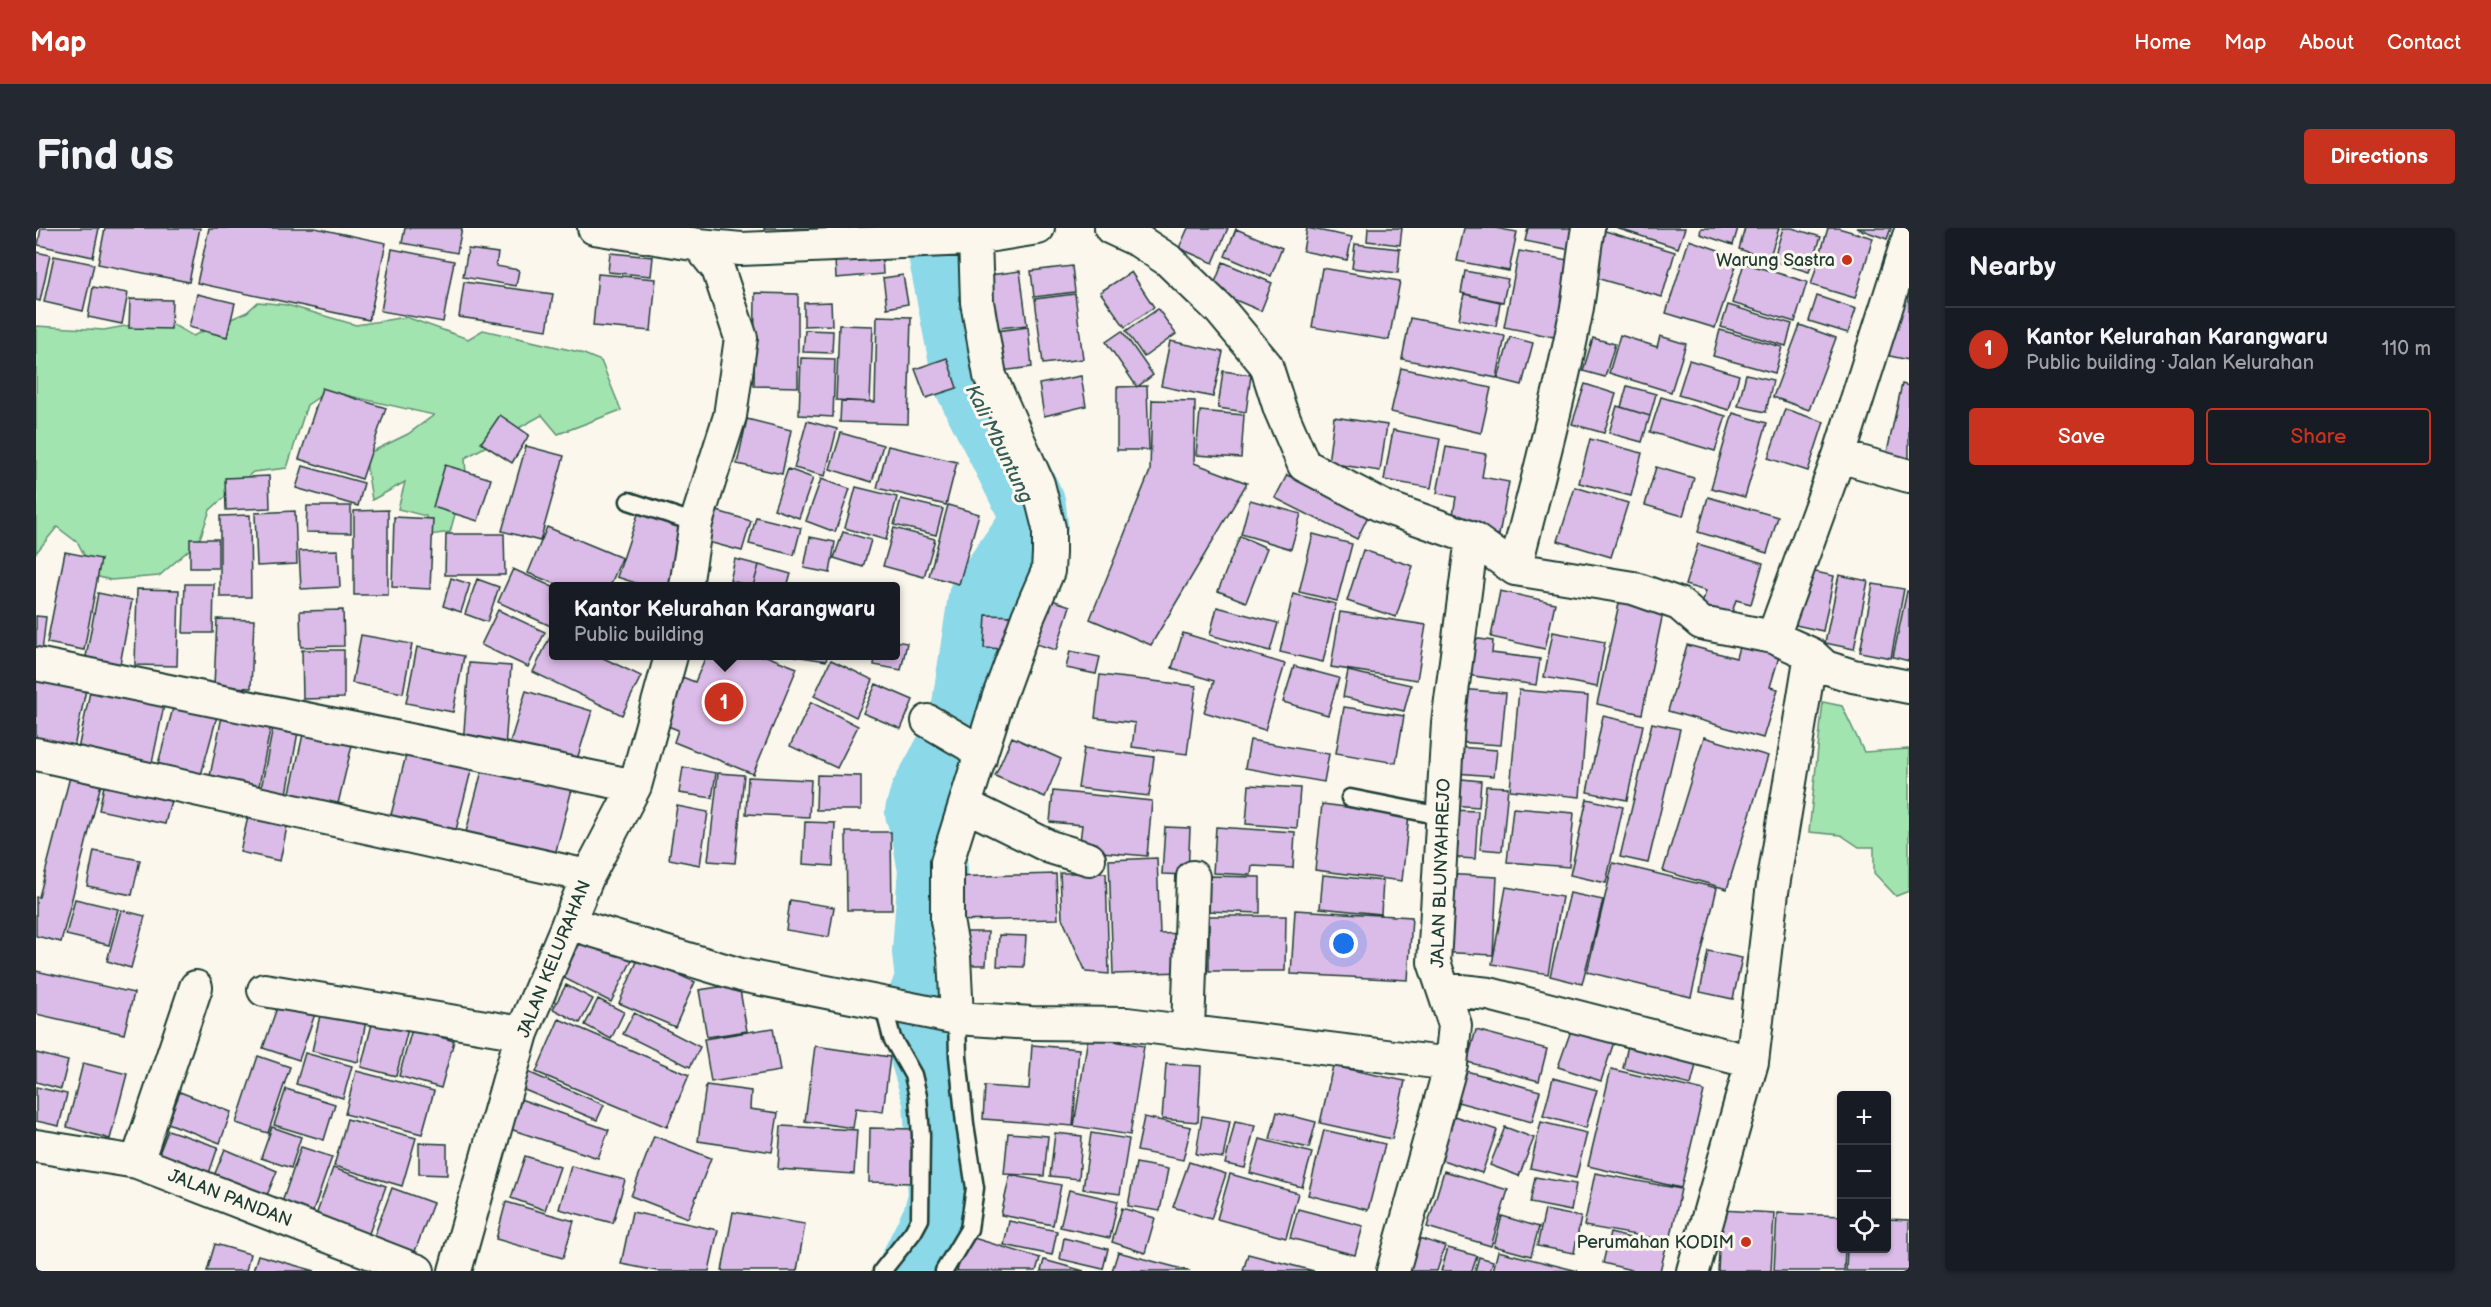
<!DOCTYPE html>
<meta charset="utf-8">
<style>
:root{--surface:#171b24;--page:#242831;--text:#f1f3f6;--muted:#9ea1a6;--line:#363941;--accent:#c8321e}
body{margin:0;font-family:"Balsamiq Sans",sans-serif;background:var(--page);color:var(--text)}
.controls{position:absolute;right:18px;bottom:18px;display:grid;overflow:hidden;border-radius:6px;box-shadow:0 2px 4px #0004}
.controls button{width:54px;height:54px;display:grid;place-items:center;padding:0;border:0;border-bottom:2px solid var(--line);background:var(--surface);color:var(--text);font:30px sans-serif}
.you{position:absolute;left:1308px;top:716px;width:21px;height:21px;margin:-15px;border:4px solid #fff;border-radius:50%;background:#1a73e8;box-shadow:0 0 0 9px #1a73e833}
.badge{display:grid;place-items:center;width:39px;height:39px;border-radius:50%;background:var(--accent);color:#fff;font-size:20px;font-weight:700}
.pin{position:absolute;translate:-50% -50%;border:3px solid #fff;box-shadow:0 2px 6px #0006}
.popup{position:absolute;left:513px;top:354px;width:351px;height:78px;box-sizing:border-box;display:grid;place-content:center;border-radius:6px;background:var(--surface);filter:drop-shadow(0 2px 4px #0005);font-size:20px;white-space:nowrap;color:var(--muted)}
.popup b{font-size:22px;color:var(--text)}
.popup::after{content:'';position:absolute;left:50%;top:100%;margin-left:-12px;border:12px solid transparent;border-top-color:var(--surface)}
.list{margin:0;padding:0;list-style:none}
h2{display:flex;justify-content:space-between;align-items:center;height:78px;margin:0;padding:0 24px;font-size:26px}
h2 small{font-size:20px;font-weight:400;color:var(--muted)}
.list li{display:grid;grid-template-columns:39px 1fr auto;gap:18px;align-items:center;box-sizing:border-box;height:84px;padding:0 24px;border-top:2px solid var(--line)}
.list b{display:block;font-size:22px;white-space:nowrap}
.list p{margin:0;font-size:20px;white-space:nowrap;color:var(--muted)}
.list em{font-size:20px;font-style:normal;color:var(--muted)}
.actions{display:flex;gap:12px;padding:18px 24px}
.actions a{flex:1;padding:14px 0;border:2px solid var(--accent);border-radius:6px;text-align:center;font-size:21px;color:var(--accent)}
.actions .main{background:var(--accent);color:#fff}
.icon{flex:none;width:33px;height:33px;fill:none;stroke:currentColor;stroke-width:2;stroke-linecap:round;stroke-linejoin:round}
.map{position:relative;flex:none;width:1873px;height:1043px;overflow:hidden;border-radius:6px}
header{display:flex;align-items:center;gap:36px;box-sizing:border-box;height:84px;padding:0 30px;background:var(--accent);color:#fff}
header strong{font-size:28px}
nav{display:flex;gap:33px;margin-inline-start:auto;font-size:21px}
.intro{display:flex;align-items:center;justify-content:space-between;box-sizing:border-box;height:144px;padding:0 36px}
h1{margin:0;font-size:42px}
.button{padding:15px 27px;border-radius:6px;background:var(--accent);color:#fff;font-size:21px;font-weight:700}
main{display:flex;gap:36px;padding:0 36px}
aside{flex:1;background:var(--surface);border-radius:6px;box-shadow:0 2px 4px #0004}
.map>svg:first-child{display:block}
.green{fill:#a2e4af;stroke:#609072;stroke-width:1.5}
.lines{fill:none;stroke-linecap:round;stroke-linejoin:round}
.river{stroke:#8ad8e8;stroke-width:70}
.building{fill:#dbbbe7;stroke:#1f3d34;stroke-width:1.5}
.service-casing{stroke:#1f3d34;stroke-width:21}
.minor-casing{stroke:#1f3d34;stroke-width:36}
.service{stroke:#fbf7ec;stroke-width:16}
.minor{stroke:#fbf7ec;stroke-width:32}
.poi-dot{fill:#c8321e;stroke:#fbf7ec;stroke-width:2}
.labels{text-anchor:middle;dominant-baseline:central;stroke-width:6;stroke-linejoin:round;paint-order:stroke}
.poi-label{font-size:18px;fill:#1f3d34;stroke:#fbf7ec;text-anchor:end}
.street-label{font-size:18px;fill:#1f3d34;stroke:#fbf7ec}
.water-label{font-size:20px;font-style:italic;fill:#345c58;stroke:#fbf7ec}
</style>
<header>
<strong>Map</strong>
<nav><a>Home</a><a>Map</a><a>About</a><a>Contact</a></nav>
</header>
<div class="intro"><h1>Find us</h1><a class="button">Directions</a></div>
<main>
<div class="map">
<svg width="1873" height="1043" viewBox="0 0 1873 1043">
<rect width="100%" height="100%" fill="#fbf7ec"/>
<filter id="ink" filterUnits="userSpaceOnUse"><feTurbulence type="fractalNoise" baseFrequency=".0167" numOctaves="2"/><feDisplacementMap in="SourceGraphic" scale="12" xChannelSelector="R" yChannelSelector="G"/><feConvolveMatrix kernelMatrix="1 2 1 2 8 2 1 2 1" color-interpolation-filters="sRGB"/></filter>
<g filter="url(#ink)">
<path class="green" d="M222,74L251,77L320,97L370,89L432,111L447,102L543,124L565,133L585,182L522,206L506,187L429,230L430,247L414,304L394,307L390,288L362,281L369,254L336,272L329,227L372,206L398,187L292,163L271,177L251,240L217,244L174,282L163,313L123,348L75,352L59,348L42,315L21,299L0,325V98L68,102L127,91L157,108L211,84Z
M1787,474L1806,478L1828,524L1873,521V663L1860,668L1838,645V619H1823L1805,607L1773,604Z"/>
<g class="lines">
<path class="river" d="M876,1043L901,992L907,969L902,871L889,828L884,778L894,752L891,724L897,642L890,602L884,584L888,570L928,497L947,370L997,298L995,278L932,153L902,0"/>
</g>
<path class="building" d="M5,0H63L57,29L2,17Z
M69,0H164L153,54L62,36Z
M173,0H279L350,15L333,92L161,55Z
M369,0H426L421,25L366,15Z
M728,0H822L729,5Z
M1152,0H1192L1177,35L1143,20Z
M1271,0L1316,9L1311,32L1267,23Z
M1332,0H1366L1364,17L1331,13Z
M1428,0H1459L1481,4L1473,43L1421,33Z
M1492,0H1540L1535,22L1489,13Z
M1580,0H1649L1642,20Z
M1665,0H1702L1697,17L1664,6Z
M1709,0H1743L1733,31L1703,21Z
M1747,0H1756L1785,9L1773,44L1737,33Z
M1792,0H1802L1837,10L1819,70L1775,57Z
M1820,0H1855L1851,11Z
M1200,1L1246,20L1235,48L1189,28Z
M1566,2L1639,24L1626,69L1553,48Z
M1653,12L1703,29L1679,100L1630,85Z
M1319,16L1364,21L1362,45L1316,40Z
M356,21L418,33L407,94L345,83Z
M432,21L462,25L460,38L483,42L480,58L427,49Z
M1483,23L1543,34L1528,111L1468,99Z
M0,24L14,27L4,73L0,72Z
M574,25L617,29L615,48L572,44Z
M18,28L58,36L47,83L8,74Z
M846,28L847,46L800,50L799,32Z
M1187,34L1236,55L1225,83L1176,62Z
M1708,35L1771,54L1759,94L1696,75Z
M1036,38L1039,64L998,69L995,43Z
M1286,40L1364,53L1353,112L1276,99Z
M984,43L991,97L953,101L946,48Z
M1429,43L1472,51L1467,74L1425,65Z
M1095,44L1118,79L1089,99L1064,64Z
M562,46L620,51L615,103L557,98Z
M867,47L872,76L851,80L847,50Z
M428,54L517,66L511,102L423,89Z
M57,59L92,65L86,96L52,89Z
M1873,60V132L1849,127Z
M719,65L762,66V159L718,158Z
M161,66L199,75L191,109L153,99Z
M1039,66L1047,131L1007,136L999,71Z
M1428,66L1464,74L1460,98L1423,91Z
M1781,68L1820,81L1812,105L1773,93Z
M94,71L136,72L135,101L93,100Z
M795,74L796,97L768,98V75Z
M1692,77L1756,96L1750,118L1685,99Z
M1122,81L1140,106L1108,129L1090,103Z
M841,88L875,89L872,196L804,194L805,173L839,174Z
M1374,90L1469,108L1461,150L1366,131Z
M803,97L837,98L834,174L800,172Z
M1764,97L1800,110L1773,182L1737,169Z
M992,99L996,139L957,144L952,104Z
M769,102L797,103L796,125L767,124Z
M1684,102L1746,119L1739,145L1677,128Z
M1086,103L1117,147L1101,159L1070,114Z
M1584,107L1621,119L1624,108L1650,116L1635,164L1573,145Z
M1474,109L1497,115L1486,157L1462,151Z
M1557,110L1579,116L1569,149L1547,143Z
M1134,113L1187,124L1177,169L1125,158Z
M765,130L799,131L797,189L763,187Z
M911,130L921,160L890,170L879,141Z
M1653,132L1703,147L1693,182L1642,167Z
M1365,140L1455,160L1445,205L1355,184Z
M1187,143L1215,147L1210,184L1182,180Z
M1710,146L1737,152L1730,184L1702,178Z
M1045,148L1050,178L1008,188L1003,156Z
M1549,156L1580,166L1568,205L1536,196Z
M1866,156L1873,158V234L1850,229Z
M1111,158L1113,222H1081V159Z
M1591,158L1620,166L1614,188L1585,179Z
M286,160L350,180L326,251L263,231Z
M1625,169L1690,188L1679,223L1614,204Z
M1116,172L1159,173L1158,235L1211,255L1115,417L1054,391L1114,243Z
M1581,178L1614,188L1606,214L1573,205Z
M1749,181L1788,194L1772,243L1732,230Z
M1164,183L1208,187L1205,230L1160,227Z
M1697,185L1731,195L1709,269L1675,260Z
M464,187L493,207L476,235L445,215Z
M1298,189L1351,197L1344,243L1292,235Z
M711,191L755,202L746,246L701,236Z
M771,193L801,201L789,248L758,240Z
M1357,202L1404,211L1395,260L1348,252Z
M805,205L847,217L836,254L794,241Z
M1554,211L1606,225L1595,268L1543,255Z
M490,218L528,228L504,313L466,303Z
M852,218L921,234L910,277L841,260Z
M1410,219L1450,226L1446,249L1473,254L1463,307L1415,298L1420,269L1401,265Z
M409,237L455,251L442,293L397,279Z
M267,238L328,255L322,278L260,260Z
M1620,239L1658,250L1647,288L1609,277Z
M752,241L777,250L763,290L738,281Z
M1251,247L1333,286L1321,311L1239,270Z
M233,248L234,280L190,282L189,250Z
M785,251L814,261L799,304L770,293Z
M820,259L861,269L850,312L809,300Z
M1539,259L1592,275L1575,329L1522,313Z
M1672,269L1742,289L1731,325L1662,304Z
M865,271L907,281L900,307L858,297Z
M1214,272L1265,286L1255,321L1205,306Z
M912,277L943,286L923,356L893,348Z
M271,278H315V305L270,304Z
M604,280L656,297L636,358H609L581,349Z
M671,280L715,293L706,323L661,311Z
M352,282V367H318V283Z
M259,283L261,336L221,338L219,285Z
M214,287L215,369H184V288Z
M358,289L397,291L394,361L356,359Z
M720,289L765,300L758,327L713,316Z
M511,299L586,330L574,358H525L492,345Z
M858,300L899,311L888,349L847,338Z
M807,304L835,312L827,339L798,330Z
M410,306H468L469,347H409Z
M1277,306L1316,316L1301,373L1263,364Z
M1204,308L1231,320L1210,374L1182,363Z
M774,309L799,314L794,345L768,340Z
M154,311H182V340H154Z
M1662,316L1727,335L1715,376L1700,372L1694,391L1664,383L1670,363L1649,357Z
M302,322L304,359L265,361L263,323Z
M1327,322L1377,338L1360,389L1311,373Z
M29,324L65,331L48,422L11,415Z
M699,331L723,337L717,358L694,353Z
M723,337L755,346L751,358H717Z
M477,341L517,359V399L462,374Z
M1766,341L1798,348L1787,403L1755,396Z
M1803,347L1832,353L1818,421L1789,415Z
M415,350L434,356L425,384L407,378Z
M441,351L463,359L451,394L429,386Z
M149,356H178L177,405H147Z
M1837,356L1868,361L1855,430L1824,424Z
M101,361L143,362L141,438L99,437Z
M1464,363L1519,375L1509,421L1455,409Z
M1871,363L1873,364V433L1857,429Z
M62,365L96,372L83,442L49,434Z
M1257,366L1300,376L1287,434L1244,424Z
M1004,368L1034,378L1020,422L990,413Z
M1584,371L1628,380L1606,486L1561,476Z
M1181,379L1242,395L1234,423L1174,407Z
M307,382L308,418L265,419L264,383Z
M462,382L509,404L492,439L445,417Z
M1304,384L1390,397L1381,452L1295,439Z
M950,387L979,388L977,421L948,420Z
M0,388L10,389L6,424L0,423Z
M181,391L218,392L215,460L178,458Z
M1517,404L1569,414L1561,459L1508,449Z
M516,405L517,428H563L605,448L586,487L497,444Z
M1147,405L1249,436L1229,502L1168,484L1178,453L1136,440Z
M325,407L376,416L367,465L316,455Z
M1429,409L1457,413L1456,425L1504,431L1500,457L1424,446Z
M1705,411L1745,422L1734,459L1742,461L1727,510L1632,483L1651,417L1700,430Z
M859,413L871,415L865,442L838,437L839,428H859Z
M381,419L428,428L417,484L370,475Z
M266,422H308V470L267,471Z
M1034,423L1064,429L1060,446L1030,440Z
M670,428H730L761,440L717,546L638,514L642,502L622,494L641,447L659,454Z
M759,428H791L790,433Z
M795,432L837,452L820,489L778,468Z
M433,435L475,438L469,520L427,517Z
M1258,438L1303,450L1292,487L1247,474Z
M0,442L52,452L37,524L0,516Z
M1312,443L1375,457L1368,483L1307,469Z
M1064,447L1160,458L1151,526L1096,519L1099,495L1059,490Z
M56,454L130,468L115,540L41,526Z
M840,456L877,472L865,501L827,485Z
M1424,461L1470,465L1465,517L1420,514Z
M1483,462L1552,468L1544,569L1474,562Z
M490,463L556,483L538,541L472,521Z
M140,469L183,481L165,547L122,536Z
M775,474L822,498L801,540L754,518Z
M1308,479L1368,488L1360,535L1300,525Z
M187,483L236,492L222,563L173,553Z
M1567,488L1607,497L1591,572L1551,564Z
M238,494L263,498L251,566L225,561Z
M1616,495L1644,501L1612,635L1584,629Z
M268,502L317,513L301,580L253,569Z
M976,509L1025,531L1009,569L959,548Z
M1668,509L1732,528L1691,661L1627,643Z
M1214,512L1293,526L1288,554L1209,540Z
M373,515L438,531L418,610L353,595Z
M1422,519L1461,522L1458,548L1419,545Z
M1048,520L1118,529L1113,568L1042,560Z
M449,531L538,553L519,627L430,604Z
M647,539L680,545L676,570L643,565Z
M36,541L67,548L25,714L0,708V669H3Z
M682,545L708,547L699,635L672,633Z
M781,547L825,548V582H780Z
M70,548L137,564L129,596L63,582Z
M712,549L775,552L773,589L710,586Z
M1416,550L1445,553L1443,579L1414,577Z
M1213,557L1264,560L1261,600L1210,596Z
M1450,558L1472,559L1466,623L1444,621Z
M1017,563L1116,573L1111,628L1043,622L1046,597L1014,594Z
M1551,571L1587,579L1570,655L1534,647Z
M1286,576L1373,587L1366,653L1279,642Z
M641,578L672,584L664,637L633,631Z
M214,580L253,589L244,633L204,624Z
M1477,580L1538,585L1533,639L1471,634Z
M1412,582L1442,583L1439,631L1409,629Z
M769,594L799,595L797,638L767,636Z
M1129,599L1154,600L1152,647L1126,646Z
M1180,599L1259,604L1257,640L1216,638L1215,647L1177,645Z
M810,604H855L856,682H811Z
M58,623L104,632L96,667L51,658Z
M1121,630L1124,706L1148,705L1150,744L1077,746L1073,632Z
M1577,635L1681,660L1655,769L1551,744Z
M1024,645H1070L1073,746L1050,744L1026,690Z
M1020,646L1022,691L913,693L912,649Z
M1407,646L1461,649L1457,727L1403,724Z
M1287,647L1347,653L1345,686L1284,680Z
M1171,648L1224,649V685L1170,683Z
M1470,659L1526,669L1512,746L1456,736Z
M1534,665L1567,672L1546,756L1514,748Z
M39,671L82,681L73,717L30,707Z
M754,672L798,679L793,709L750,702Z
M85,682L109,688L95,740L71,733Z
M1259,682L1376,689L1372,752L1255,746Z
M1173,688H1250L1249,743H1173Z
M925,704H952L950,737H924Z
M549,706L597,730L575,774L526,749Z
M963,707L990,708L988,739L961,738Z
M1672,723L1706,730L1697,771L1664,764Z
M603,729L659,754L639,799L583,775Z
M0,743L98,765L88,806L0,786Z
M703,756L711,803L671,809L663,762Z
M530,757L557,771L544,795L517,781Z
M562,771L588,784L575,811L549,797Z
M243,774L279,786L263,832L227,820Z
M285,783L330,793L322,834L276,823Z
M598,785L664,819L654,839L587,806Z
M523,791L653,847L631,899L500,844Z
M337,792L372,801L360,848L325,839Z
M1538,794L1580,808L1565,853L1522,839Z
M737,800L744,843L675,854L668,811Z
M376,801L418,813L405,860L363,848Z
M1440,802L1511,821L1503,853L1431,834Z
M1594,808L1663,825L1655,857L1587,840Z
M1052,809L1108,818L1094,907L1038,898Z
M996,817L1043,821L1037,898L947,891L949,858L993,861Z
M779,818L854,829L847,884L820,880L817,900L769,893Z
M0,825L32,833L25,861L0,854Z
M269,825L316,838L307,870L260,856Z
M222,828L254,839L232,905L200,895Z
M47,835L91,846L74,911L31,899Z
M1130,836L1165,838L1162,894L1126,891Z
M1297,838L1369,853L1356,911L1284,895Z
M1423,841L1504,863L1496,894L1414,872Z
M1575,841L1668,863L1645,960L1552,938Z
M320,843L398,863L386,906L309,886Z
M492,844L568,877L561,892L486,861Z
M1517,850L1561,862L1550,900L1507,888Z
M670,857L715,863L714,881L742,885L736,924L662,913Z
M0,859L31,866L23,898L0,893Z
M250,861L299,876L288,912L238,897Z
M144,864L195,884L184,915L132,895Z
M484,871L573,902L562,930L474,901Z
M1241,884L1280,894L1273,920L1234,911Z
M1166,888L1194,893L1187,930L1160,926Z
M1418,888L1461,902L1446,945L1403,931Z
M1108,889L1155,899L1147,932L1101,923Z
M311,891L380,910L366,958L298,938Z
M1199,893L1219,897L1209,940L1189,936Z
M1505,894L1551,905L1540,950L1494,940Z
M745,898L821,902L818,946L742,941Z
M236,899L265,909L255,940L225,930Z
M1469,899L1498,910L1483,948L1454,937Z
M834,900L877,901L876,955L833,954Z
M132,902L182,919L170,954L119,936Z
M1288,902L1349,916L1332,982L1272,967Z
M972,905L1012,908L1008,948L968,946Z
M1019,905L1046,908L1043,951L1014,948Z
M1055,905L1093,911L1084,966L1047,961Z
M618,908L675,930L652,990L595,968Z
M1224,911L1276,925L1266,959L1214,945Z
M383,915L411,916V947L383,946Z
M265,919L296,929L275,989L244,980Z
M189,921L241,943L227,977L175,955Z
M489,928L524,939L509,982L475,970Z
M1153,934L1190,946L1175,991L1137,979Z
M1100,935L1132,941L1124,983L1092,978Z
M535,938L589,952L577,995L523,981Z
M297,940L350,958L331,1011L278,993Z
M1408,943L1472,962L1455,1018L1391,999Z
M1559,945L1645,961L1634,1013L1548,998Z
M1194,946L1262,965L1250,1010L1181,991Z
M974,947L1025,957L1017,997L965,987Z
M1499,949L1540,956L1535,983L1494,975Z
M356,960L397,975L378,1026L337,1011Z
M1033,962L1082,973L1074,1010L1024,999Z
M470,974L538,993L527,1030L460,1011Z
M1086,980L1119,990L1109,1025L1076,1014Z
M1262,981L1327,998L1319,1027L1254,1010Z
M1509,982L1545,989L1538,1025L1501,1018Z
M1685,982L1738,985L1735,1043H1682Z
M596,984L682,1002L673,1043H621L585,1036Z
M697,984L769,996L761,1043H686Z
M1741,985L1806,988V1020H1809L1808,1043H1738Z
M1466,988L1503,999L1495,1028L1458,1018Z
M1850,991L1873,992V1043H1810L1811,1020H1850Z
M973,993L1021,1003L1016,1027L968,1017Z
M1574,1005L1630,1019L1624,1043H1599L1567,1035Z
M931,1008L1004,1030L1000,1043H921Z
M1376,1008L1409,1018L1401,1043H1365Z
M1028,1010L1072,1021L1067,1041L1024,1031Z
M179,1016L214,1026L210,1043H171Z
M1412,1020L1441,1028L1436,1043H1405Z
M1462,1023L1542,1043H1457Z
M1082,1024L1154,1043H1076Z
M1212,1026L1278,1043H1207Z
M222,1027L279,1043H217Z
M1443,1029L1457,1033L1454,1043H1439Z
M1008,1032L1048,1043H1005Z"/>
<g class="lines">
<g class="service-casing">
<path id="service" d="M593,273L660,295
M1314,570L1405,588
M846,1043L877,1004L884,991L885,907L882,868L877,847L856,810L847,776
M908,1043L933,1001L939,960L929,896L922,828L921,790"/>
</g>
<g class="minor-casing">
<path id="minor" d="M558,0L663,17L705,21L933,11L1002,0
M1075,0L1103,13L1132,32L1184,82L1230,137L1244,181L1268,237L1346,278L1436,310L1479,341L1597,360L1643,376L1665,395L1737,409L1775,426L1789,439L1817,448L1873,459
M1803,228L1873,248
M1479,341C1499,260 1522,178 1538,95C1545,64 1546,32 1552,0
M650,358L660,295L694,188L705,110L682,41L663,17
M1737,409L1803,228L1873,8
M0,436L599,558
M892,493L935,518L944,531
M0,526L552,648
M929,577L1014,619L1053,631
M532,695L705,747L921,790L995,795L1091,796L1415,836
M1407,761L1453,766L1716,834
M228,762L486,805
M921,790L918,728L911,693V634L963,468L992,389L1012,343L1013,325V300L1002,256L954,148L941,74L939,10
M1152,803L1157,649
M0,918L101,934L382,1043
M101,934L160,759
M419,1043L486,805L552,648L599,558L635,428
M1357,1043L1415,836L1419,797L1398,734L1412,495L1436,310
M1657,1043L1716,834L1736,664L1775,426"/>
</g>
<use href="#service" class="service"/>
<use href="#minor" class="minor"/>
</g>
</g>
<g class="poi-dot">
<circle cx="1811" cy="32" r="6"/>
<circle cx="1710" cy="1014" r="6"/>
</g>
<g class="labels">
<g class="poi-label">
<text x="1799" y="32">Warung Sastra</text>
<text x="1698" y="1014">Perumahan KODIM</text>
</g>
<g class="street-label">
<text transform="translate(1405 645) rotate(-88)">JALAN BLUNYAHREJO</text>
<text transform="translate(518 731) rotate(-68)">JALAN KELURAHAN</text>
<text transform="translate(194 970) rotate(21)">JALAN PANDAN</text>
</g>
<g class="water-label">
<text transform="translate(963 216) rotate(64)">Kali Mbuntung</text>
</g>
</g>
</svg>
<div class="controls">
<button>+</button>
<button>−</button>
<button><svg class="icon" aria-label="locate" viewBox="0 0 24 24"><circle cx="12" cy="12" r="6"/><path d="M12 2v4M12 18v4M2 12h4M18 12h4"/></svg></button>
</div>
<div class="you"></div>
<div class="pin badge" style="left:688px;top:474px">1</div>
<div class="popup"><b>Kantor Kelurahan Karangwaru</b>Public building</div>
</div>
<aside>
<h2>Nearby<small></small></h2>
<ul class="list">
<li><span class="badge">1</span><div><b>Kantor Kelurahan Karangwaru</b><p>Public building · Jalan Kelurahan</p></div><em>110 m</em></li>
</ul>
<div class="actions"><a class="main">Save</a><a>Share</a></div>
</aside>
</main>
